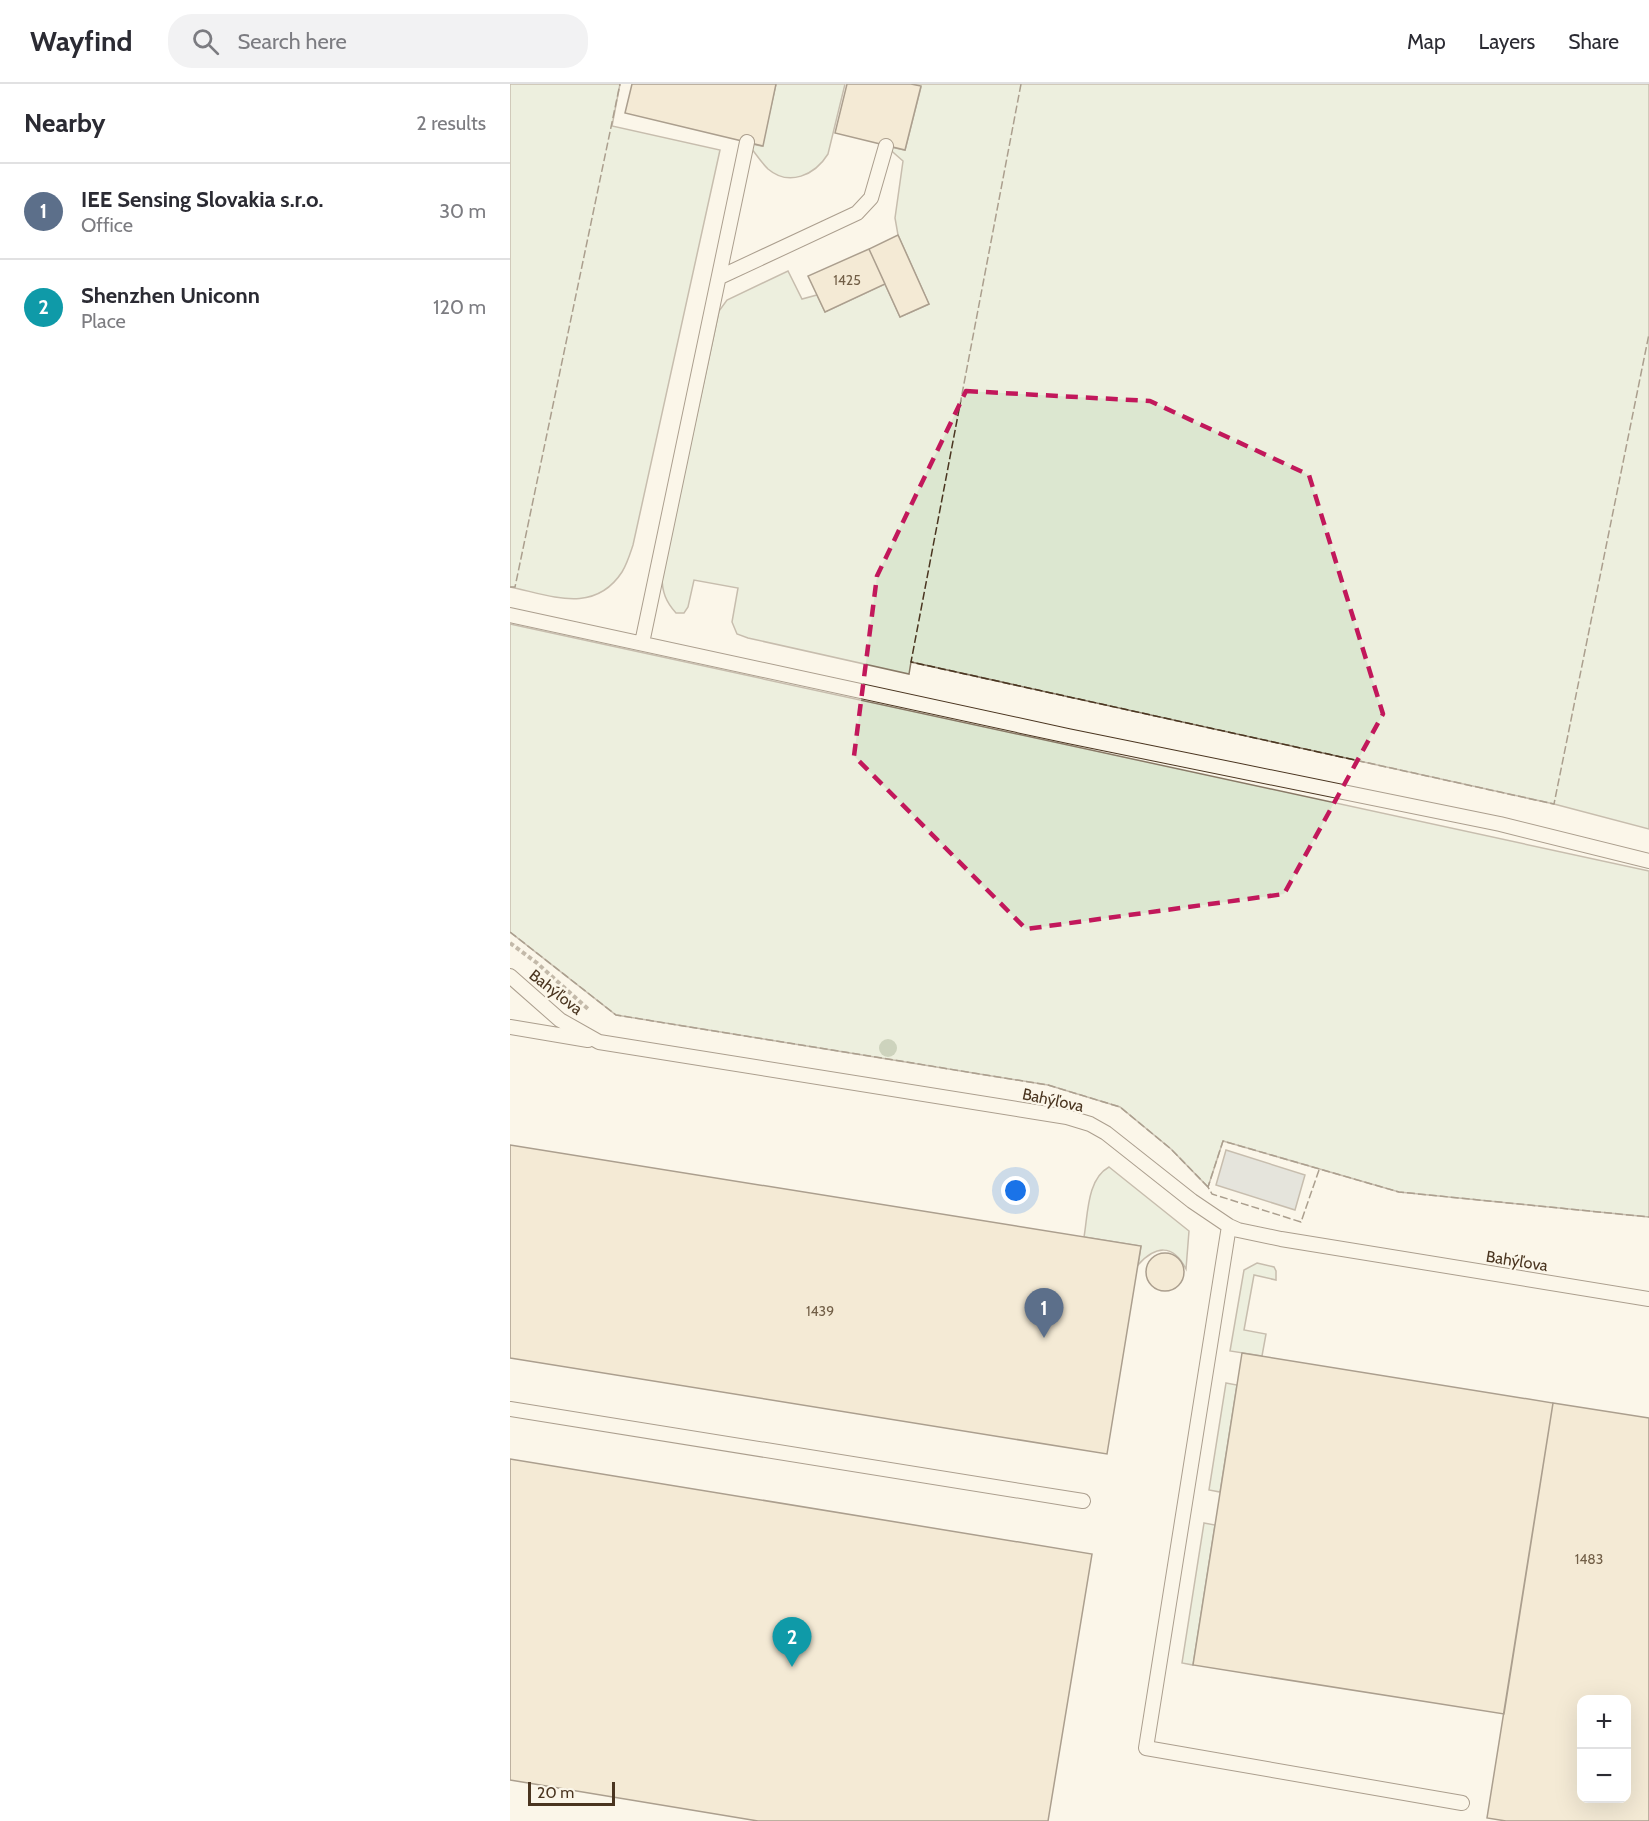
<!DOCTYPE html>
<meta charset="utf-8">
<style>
:root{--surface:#fff;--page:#f2f2f3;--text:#2b2b33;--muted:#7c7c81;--line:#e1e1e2;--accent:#c62828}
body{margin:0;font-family:Cabin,sans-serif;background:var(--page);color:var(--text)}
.controls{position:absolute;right:18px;bottom:18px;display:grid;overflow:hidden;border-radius:12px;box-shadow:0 6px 24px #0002}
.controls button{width:54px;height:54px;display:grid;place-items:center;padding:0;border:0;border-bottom:2px solid var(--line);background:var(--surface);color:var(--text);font:30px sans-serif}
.scale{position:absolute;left:18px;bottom:15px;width:87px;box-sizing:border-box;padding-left:6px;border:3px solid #4a3520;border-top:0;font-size:16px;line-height:21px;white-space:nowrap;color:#4a3520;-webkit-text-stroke:4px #fbf6e9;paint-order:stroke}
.you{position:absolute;left:506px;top:1107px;width:21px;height:21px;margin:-15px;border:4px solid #fff;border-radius:50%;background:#1a73e8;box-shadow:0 0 0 9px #1a73e833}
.badge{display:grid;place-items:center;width:39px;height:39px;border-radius:50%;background:var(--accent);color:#fff;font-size:20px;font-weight:700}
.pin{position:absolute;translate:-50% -50px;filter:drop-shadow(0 2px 3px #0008)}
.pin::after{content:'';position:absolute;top:32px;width:21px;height:18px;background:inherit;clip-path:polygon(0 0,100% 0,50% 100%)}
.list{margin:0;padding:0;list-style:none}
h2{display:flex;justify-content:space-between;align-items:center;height:78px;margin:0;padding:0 24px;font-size:26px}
h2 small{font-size:20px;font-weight:400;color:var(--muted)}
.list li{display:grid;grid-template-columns:39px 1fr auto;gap:18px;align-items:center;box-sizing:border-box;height:96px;padding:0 24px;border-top:2px solid var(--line)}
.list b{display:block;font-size:22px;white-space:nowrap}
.list p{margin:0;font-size:20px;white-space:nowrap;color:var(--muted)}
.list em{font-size:20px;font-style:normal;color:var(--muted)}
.icon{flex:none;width:33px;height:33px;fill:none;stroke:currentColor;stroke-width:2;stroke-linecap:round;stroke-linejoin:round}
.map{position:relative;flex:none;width:1139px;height:1737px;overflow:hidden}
header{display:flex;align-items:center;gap:36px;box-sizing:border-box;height:84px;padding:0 30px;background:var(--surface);border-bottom:2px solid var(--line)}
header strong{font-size:28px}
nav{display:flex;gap:33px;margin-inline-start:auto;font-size:21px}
.search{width:420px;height:54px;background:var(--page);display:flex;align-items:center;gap:15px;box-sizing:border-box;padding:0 21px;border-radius:24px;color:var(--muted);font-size:22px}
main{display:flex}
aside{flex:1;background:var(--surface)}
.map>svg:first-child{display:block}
.green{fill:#dce7d0;stroke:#887966;stroke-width:1.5}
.water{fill:#c9cecd;stroke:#887966;stroke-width:1.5}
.building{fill:#ecdcbc;stroke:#4a3520;stroke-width:1.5;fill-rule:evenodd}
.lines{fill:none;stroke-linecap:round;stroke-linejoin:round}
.lane-casing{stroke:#4a3520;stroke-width:16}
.path{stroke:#7f6f5c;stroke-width:4;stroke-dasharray:4.5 3;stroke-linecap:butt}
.lane{stroke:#fbf6e9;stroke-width:14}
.fence{stroke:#4a3520;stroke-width:1.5;stroke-dasharray:8 3;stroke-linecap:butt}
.tree{fill:#96a887}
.marked{fill:none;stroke:#c2185b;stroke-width:4.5;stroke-dasharray:12 8;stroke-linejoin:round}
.labels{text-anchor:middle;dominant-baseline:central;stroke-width:4.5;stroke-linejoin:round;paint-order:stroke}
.number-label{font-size:14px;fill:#725f47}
.street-label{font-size:16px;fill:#4a3520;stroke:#fbf6e9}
</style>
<header>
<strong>Wayfind</strong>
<div class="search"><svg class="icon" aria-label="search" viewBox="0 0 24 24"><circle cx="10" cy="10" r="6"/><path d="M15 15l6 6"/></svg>Search here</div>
<nav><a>Map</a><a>Layers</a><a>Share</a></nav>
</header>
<main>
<aside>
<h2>Nearby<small>2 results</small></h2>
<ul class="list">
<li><span class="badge" style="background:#5c6f8a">1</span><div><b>IEE Sensing Slovakia s.r.o.</b><p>Office</p></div><em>30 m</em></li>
<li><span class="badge" style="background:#0f9aa8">2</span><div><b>Shenzhen Uniconn</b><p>Place</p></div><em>120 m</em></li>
</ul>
</aside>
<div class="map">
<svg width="1139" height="1737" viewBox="0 0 1139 1737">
<rect width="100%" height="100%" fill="#fbf6e9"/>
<path class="green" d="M0,0H110L102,42L210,66L123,461C120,470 117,480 112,488C84,531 40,511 0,503Z
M266,0H335L318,70C305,91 279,103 258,85C250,77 244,67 237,59L252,62Z
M401,0H1139V745L1044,720L401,578L399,590L238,554L227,550L222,538L228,504L184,496L178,523L174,529H166C156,518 152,508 152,493L209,227L217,216L278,187L292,215L307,211L315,228L375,200L390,233L419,220L388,151L385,134L393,77L376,62L395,66L411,3Z
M0,540L1139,787V1133L889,1108L713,1057L698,1103L661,1065L610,1023L538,1001L106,931L0,848Z
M599,1083L679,1147L676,1185C663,1159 645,1162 628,1181L631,1162L574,1153C578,1130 577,1095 599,1083Z
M747,1179L764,1183L766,1187V1196L744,1191L734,1246L756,1250L752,1272L720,1267L734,1186Z
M716,1299L727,1301L710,1408L699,1406Z
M694,1439L705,1441L683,1581L672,1579Z"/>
<path class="water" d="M716,1066L795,1091L785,1126L706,1101Z"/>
<path class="building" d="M122,0H266L253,62L115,29Z
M337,0H401L411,2L395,66L325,49Z
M388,151L419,220L390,233L359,165Z
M359,165L375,200L315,228L298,192Z
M0,1061L631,1162L597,1370L0,1274Z
M636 1188a19 19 0 1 1 38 0a19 19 0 1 1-38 0Z
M732,1269L1043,1319L994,1630L683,1581Z
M1043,1319L1139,1334V1737H996L977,1734ZM1072,1616H1116V1714H1072Z
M0,1375L582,1470L538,1737H248L0,1696Z"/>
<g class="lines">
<g class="lane-casing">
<path id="lane" d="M210,193L347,129L361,114L376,62
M0,531L558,652L990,740L1139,777
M132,559L237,58
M0,892L50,936L89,958L557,1033L580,1040L596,1049L682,1117L719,1142L728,1146L771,1155L1139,1215
M0,943L78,956
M719,1142L636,1664L952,1719
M0,1325L573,1417"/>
</g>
<path class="path" d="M0,859L27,879L78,925"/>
<use href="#lane" class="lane"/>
<path class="fence" d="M511,0L401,578L1044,720L1139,250
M0,503H5L110,0
M0,848L106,931L538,1001L610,1023L661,1065L698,1103
M809,1086L791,1138L702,1110L698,1103L713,1057L889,1108L1139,1133"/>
</g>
<circle class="tree" cx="378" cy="964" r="9"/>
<path d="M0 0H1139V1737H0ZM456,307L640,317L799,391L873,630L774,810L516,845L344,672L367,492Z" fill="#fbf6e9" fill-opacity=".55" fill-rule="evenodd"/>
<path class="marked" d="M456,307L640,317L799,391L873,630L774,810L516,845L344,672L367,492Z"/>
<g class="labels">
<g class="number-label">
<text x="337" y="196">1425</text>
<text x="310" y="1227">1439</text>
<text x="1079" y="1475">1483</text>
</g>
<g class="street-label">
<text transform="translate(46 908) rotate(38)">Bahýľova</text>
<text transform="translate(543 1016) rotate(12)">Bahýľova</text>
<text transform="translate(1007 1177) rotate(9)">Bahýľova</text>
</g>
</g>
</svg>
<div class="controls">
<button>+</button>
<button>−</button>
</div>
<div class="scale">20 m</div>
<div class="you"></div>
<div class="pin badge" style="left:534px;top:1254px;background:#5c6f8a">1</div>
<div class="pin badge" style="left:282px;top:1583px;background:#0f9aa8">2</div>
</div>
</main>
